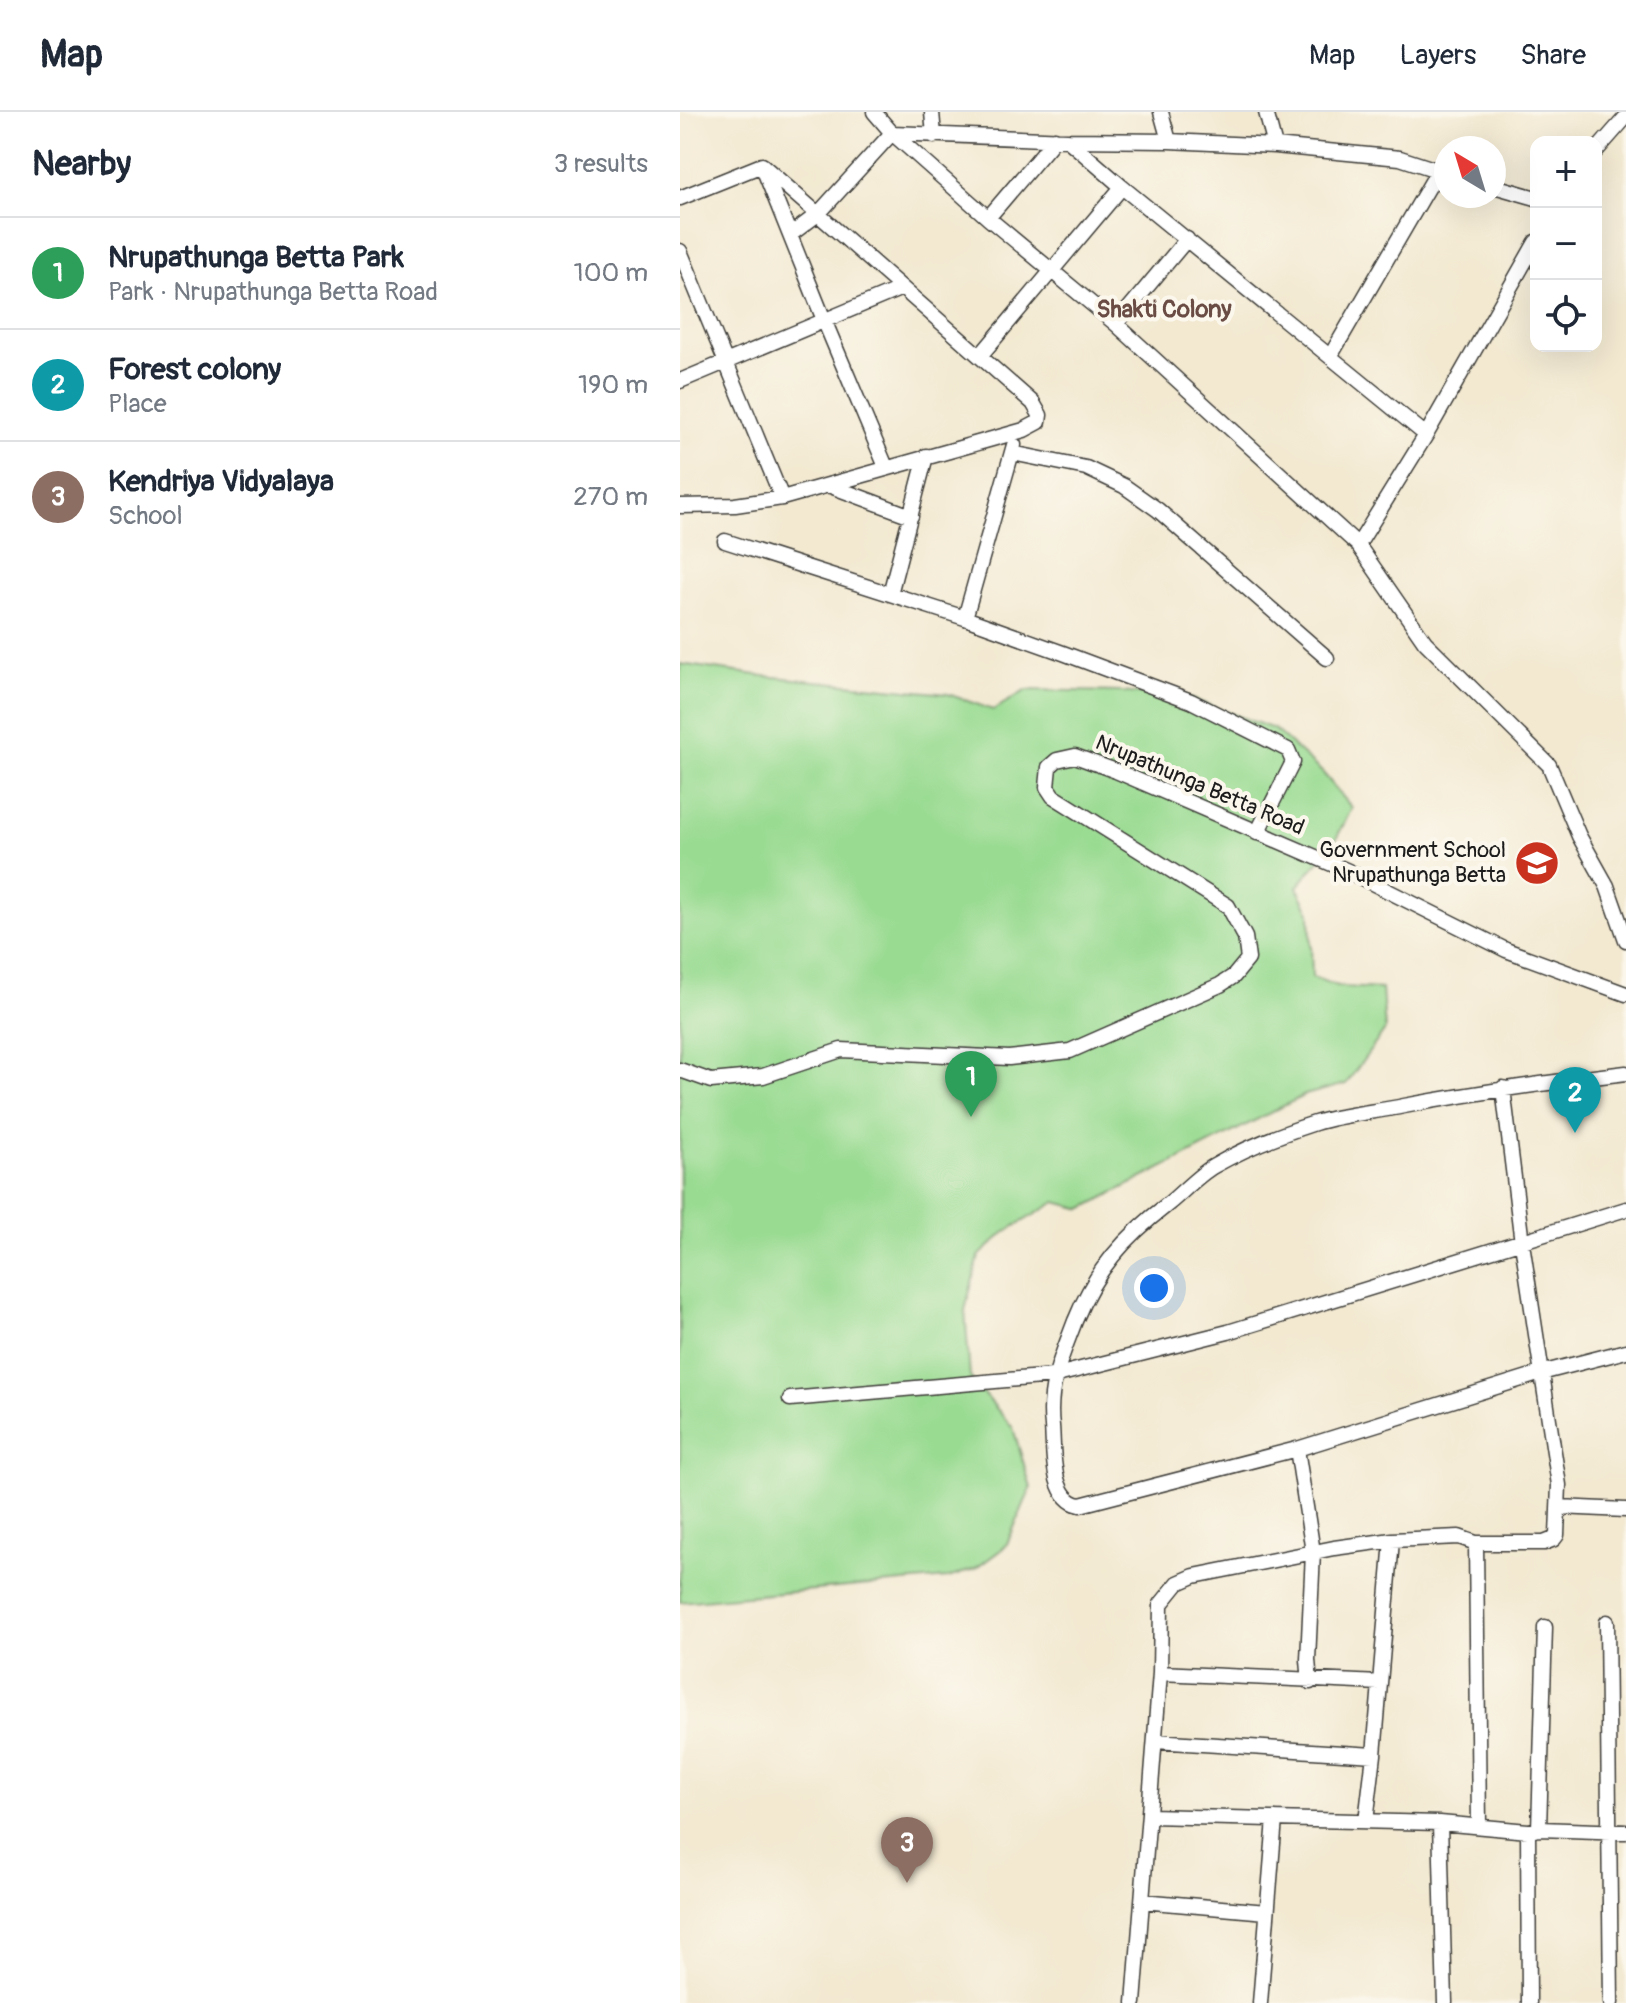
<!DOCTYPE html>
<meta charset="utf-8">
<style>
:root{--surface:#fff;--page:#f6f6f7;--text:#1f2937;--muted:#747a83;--line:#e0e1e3;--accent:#111827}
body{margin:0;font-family:Pangolin,sans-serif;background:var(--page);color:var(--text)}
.controls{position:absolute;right:24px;top:24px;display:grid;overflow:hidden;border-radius:16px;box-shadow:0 8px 32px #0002}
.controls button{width:72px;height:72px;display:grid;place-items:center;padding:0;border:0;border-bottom:2px solid var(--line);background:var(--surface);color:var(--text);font:40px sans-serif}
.compass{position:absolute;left:754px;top:24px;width:72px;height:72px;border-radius:50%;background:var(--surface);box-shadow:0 8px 32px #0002;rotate:322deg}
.you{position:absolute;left:474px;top:1176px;width:28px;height:28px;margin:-20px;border:6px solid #fff;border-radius:50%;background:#1a73e8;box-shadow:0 0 0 12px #1a73e833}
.badge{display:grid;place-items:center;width:52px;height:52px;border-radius:50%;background:var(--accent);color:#fff;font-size:26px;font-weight:700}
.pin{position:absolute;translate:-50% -66px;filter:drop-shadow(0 2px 4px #0008)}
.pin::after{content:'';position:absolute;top:42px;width:28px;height:24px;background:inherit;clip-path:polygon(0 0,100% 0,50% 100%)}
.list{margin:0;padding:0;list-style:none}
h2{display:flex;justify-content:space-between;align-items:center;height:104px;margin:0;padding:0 32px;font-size:34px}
h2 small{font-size:26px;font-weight:400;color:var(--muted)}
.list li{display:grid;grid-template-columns:52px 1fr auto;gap:24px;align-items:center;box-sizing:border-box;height:112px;padding:0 32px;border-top:2px solid var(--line)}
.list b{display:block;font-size:30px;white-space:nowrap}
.list p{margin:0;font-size:26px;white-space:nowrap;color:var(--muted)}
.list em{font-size:26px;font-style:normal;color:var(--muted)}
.icon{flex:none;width:44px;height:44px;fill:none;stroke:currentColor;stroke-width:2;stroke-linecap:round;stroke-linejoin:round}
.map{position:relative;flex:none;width:946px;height:1891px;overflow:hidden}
header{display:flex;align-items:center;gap:48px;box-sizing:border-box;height:112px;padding:0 40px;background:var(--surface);border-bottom:2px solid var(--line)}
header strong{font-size:38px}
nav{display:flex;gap:44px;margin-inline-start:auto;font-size:28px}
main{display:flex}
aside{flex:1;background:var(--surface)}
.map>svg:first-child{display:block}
.green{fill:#9adb92;stroke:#5b7c57;stroke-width:2}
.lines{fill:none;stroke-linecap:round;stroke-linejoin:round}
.street-casing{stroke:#3c3b37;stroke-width:17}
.street{stroke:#fff;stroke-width:14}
.labels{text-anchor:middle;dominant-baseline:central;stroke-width:8;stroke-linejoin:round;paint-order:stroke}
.street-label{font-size:22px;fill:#1c1c1c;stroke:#fbf7ec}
.poi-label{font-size:22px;fill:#1c1c1c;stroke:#fbf7ec;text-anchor:end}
.neighbourhood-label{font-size:24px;font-weight:bold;fill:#6a4c44;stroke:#fbf7ec}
</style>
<header>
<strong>Map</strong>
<nav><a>Map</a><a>Layers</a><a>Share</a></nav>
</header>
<main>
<aside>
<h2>Nearby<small>3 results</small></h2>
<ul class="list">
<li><span class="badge" style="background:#2e9e5b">1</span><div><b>Nrupathunga Betta Park</b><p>Park · Nrupathunga Betta Road</p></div><em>100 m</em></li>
<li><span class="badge" style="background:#0f9aa8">2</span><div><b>Forest colony</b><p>Place</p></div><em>190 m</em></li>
<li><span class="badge" style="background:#8d6e63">3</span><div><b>Kendriya Vidyalaya</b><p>School</p></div><em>270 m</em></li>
</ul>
</aside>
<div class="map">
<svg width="946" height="1891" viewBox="0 0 946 1891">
<rect width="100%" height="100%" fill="#fbf7ec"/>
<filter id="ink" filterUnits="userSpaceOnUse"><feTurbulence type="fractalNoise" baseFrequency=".0125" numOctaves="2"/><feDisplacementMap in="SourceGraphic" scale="16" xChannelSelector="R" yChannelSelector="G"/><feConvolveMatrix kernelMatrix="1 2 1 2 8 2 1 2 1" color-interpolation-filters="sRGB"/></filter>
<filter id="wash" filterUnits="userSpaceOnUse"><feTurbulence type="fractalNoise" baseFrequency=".006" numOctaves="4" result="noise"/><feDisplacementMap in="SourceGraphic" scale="32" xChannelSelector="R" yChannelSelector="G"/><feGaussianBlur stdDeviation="1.8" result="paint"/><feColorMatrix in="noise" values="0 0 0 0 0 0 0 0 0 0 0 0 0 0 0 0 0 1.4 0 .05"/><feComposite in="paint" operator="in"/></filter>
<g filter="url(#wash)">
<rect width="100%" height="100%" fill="#f3e9d1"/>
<path class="green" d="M0,552L84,564L268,582L313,598L347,578L441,580L512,587L594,617L643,661L672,696L655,729L617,775L630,801L632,865L661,875L702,877L705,918L666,972L625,983L402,1097L376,1090L325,1120L299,1144L285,1198L290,1265L333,1316L351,1376L326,1434L295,1457L268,1466L0,1490Z"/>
</g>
<g filter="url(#ink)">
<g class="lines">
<g class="street-casing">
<path id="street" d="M194,0L212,21L308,106L436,212L678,433L745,530L869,653L899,724L927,774L946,828
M252,0L254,24
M481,0L489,29
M586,0L595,34
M388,28L489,29L595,34L720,46L766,61
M916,39L946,5
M83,56L144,208L206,355
M814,74L856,86
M0,86L82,53L353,291L360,303L359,310L344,318L102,386L55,393L0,394
M308,106L375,27
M110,123L138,102L212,21L388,28L442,75L746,323
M0,139L102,386
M436,212L507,127
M651,243L758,59
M300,244L442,75
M0,269L222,176
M332,341L406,356L444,374L478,398L647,546
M148,373L231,404
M45,429L285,506L383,541L511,589L608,638L613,650L577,721
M678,433L746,323L856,130
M210,482L246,344
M285,506L334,333
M0,958L31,969L83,964L161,938L329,946L390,939L540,873L554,864L568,847L565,825L548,794L373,684L367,675L369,655L377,648L395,644L436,659L668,759L826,838L946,882
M946,961C871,970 798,980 724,994C695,1000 663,1002 635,1011C601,1022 565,1036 534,1054C518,1063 503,1080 488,1092C444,1126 416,1157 395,1209C382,1244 367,1275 372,1314C374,1337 370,1387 400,1393L617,1337L861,1261L946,1239
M110,1287L373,1264L548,1220L946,1097
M617,1337L633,1440L628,1548L630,1570
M879,1395L946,1398
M796,1431L799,1714
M927,1510L931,1891
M480,1561L700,1571
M475,1629L694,1643
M469,1704L760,1711L848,1719L859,1717L946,1720
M686,1709L694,1643L712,1428
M760,1711L765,1891
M859,1717L865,1515
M848,1719L849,1891
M462,1789L587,1800
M454,1891L480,1561L481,1492L498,1471L514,1464L654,1436L712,1428L779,1425L796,1431H864L874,1427L877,1423L879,1373L842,1131L823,976
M580,1891L595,1707"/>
</g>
<use href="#street" class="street"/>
</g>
</g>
<defs>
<g id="school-disc" transform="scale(2.3)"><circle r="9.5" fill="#c8321e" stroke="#fbf7ec"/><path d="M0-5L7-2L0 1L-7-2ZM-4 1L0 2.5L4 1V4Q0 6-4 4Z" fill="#fff"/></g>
</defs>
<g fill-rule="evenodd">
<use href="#school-disc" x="857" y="751"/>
</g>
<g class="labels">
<g class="street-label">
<text transform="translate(520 673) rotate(23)">Nrupathunga Betta Road</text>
</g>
<g class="poi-label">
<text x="826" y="738">Government School<tspan x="826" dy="25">Nrupathunga Betta</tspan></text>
</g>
<g class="neighbourhood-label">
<text x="484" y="197">Shakti Colony</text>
</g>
</g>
</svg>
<div class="controls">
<button>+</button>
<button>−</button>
<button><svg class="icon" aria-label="locate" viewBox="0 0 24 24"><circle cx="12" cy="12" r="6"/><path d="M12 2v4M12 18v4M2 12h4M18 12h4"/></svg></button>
</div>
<svg class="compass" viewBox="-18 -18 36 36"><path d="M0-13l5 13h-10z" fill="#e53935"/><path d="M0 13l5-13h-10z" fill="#747a83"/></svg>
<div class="you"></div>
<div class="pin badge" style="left:291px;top:1005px;background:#2e9e5b">1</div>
<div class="pin badge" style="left:895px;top:1021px;background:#0f9aa8">2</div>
<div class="pin badge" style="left:227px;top:1771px;background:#8d6e63">3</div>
</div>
</main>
